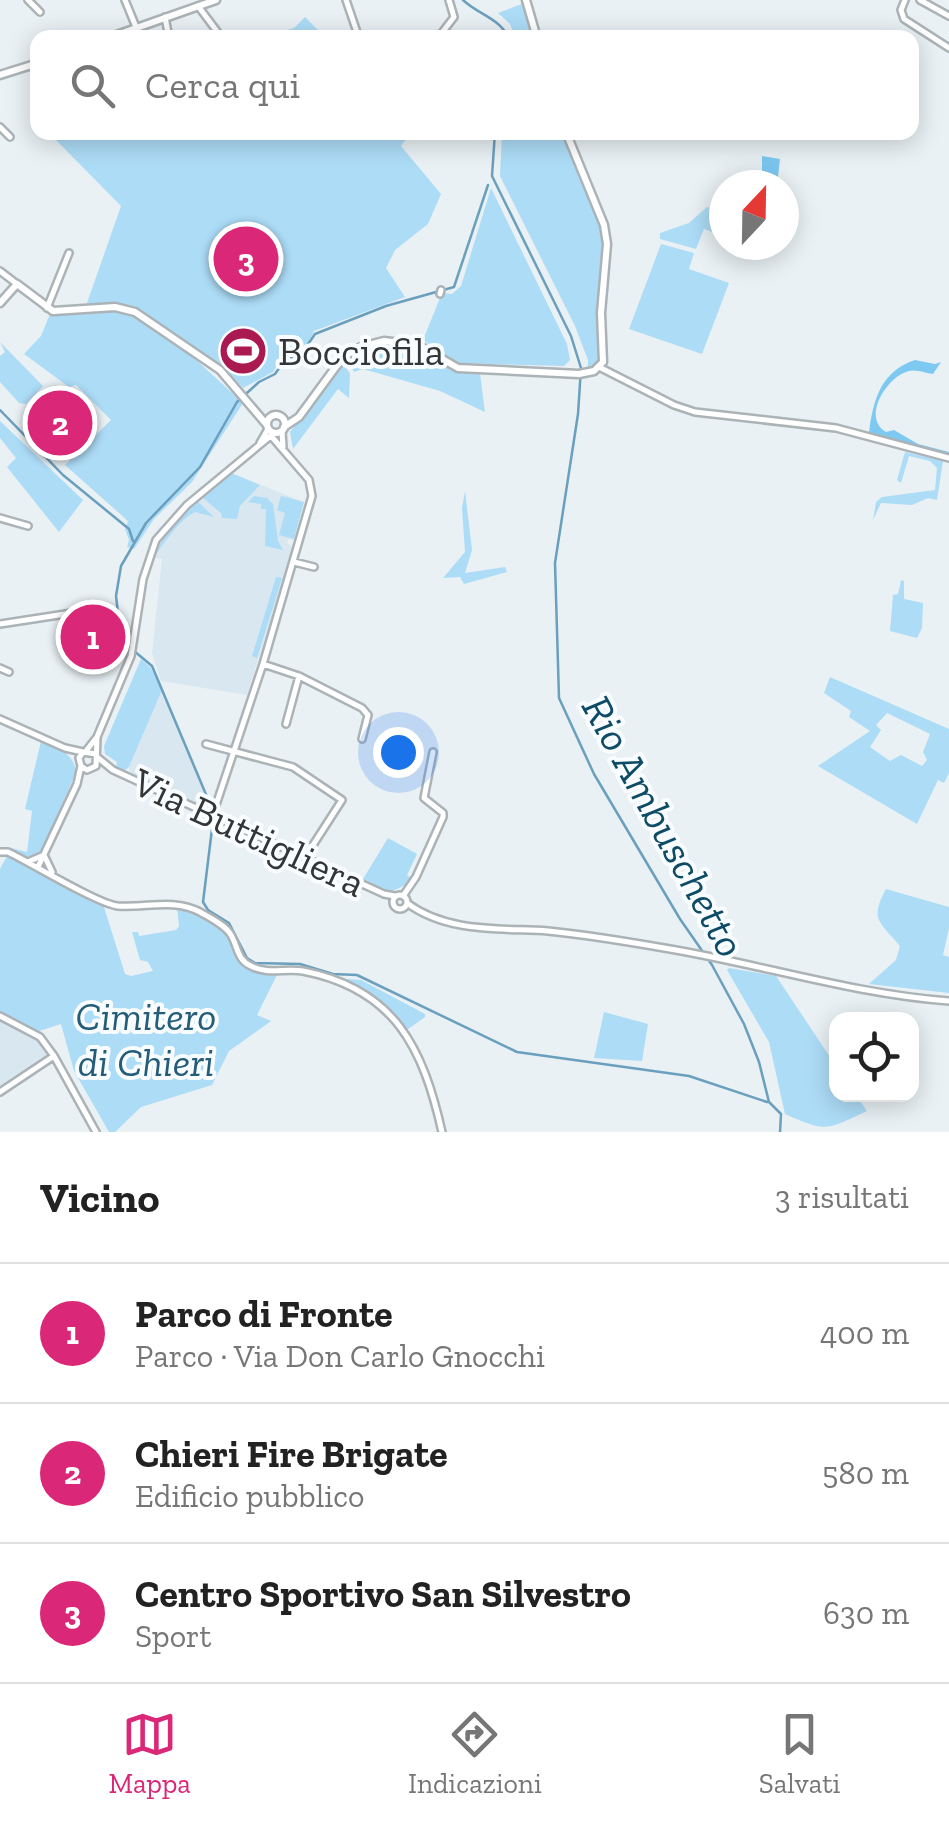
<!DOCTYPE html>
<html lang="it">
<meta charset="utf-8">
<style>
:root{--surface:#fff;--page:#f2f2f2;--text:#222;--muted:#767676;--line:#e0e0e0;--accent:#db2777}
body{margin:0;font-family:"Zilla Slab",serif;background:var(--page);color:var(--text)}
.controls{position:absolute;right:30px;bottom:30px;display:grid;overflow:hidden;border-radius:20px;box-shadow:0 5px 25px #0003}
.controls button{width:90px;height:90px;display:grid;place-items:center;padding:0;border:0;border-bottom:2px solid var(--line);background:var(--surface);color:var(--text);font:50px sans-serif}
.compass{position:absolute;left:709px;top:170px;width:90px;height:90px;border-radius:50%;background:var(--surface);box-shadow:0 5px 25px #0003;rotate:22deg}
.you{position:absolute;left:398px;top:752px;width:35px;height:35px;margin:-25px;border:8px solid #fff;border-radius:50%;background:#1a73e8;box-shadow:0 0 0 15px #1a73e833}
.badge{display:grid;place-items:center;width:65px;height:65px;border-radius:50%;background:var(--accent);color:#fff;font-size:32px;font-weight:700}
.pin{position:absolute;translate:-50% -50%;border:5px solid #fff;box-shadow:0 2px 10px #0006}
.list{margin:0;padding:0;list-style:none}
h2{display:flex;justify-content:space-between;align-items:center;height:130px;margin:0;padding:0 40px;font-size:42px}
h2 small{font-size:32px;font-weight:400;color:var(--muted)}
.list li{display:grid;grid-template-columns:65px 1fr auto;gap:30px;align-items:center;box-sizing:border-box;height:140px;padding:0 40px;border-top:2px solid var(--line)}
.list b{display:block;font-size:38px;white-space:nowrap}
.list p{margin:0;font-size:32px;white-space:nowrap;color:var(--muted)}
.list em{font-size:32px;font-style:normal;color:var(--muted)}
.icon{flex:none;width:55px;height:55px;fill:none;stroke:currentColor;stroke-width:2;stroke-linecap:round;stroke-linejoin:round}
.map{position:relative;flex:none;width:949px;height:1132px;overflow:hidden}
.search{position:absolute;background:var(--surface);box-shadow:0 5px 25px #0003;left:30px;right:30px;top:30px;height:110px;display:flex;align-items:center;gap:25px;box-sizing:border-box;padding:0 35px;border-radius:20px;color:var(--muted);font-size:38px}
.sheet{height:550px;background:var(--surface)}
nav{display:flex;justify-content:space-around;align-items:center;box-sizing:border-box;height:140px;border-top:2px solid var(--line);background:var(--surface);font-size:28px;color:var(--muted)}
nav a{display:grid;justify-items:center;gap:5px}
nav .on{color:var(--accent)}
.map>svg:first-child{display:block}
.built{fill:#d8e7f0}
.green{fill:#addcf7;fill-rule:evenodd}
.forest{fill:#7dc9f2}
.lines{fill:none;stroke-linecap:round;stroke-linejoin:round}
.stream{stroke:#6a9fbd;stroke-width:2.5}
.street-casing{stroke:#acb3b7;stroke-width:10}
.secondary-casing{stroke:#acb3b7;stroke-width:11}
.street{stroke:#fff;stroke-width:5}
.secondary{stroke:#fff;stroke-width:6}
.labels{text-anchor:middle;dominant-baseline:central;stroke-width:8;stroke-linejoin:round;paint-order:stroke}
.poi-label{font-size:40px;fill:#333537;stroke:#fafdff;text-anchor:start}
.street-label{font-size:40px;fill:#333537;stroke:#fafdff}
.park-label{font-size:40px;font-style:italic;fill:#245d79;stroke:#fafdff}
.water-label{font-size:42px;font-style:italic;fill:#0d4b67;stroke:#fafdff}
</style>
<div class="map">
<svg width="949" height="1132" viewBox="0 0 949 1132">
<rect width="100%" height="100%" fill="#e9f1f5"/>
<path class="built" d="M231,473L304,502L294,540L289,539L287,543L292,546L284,578L247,695L161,681L152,653L162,559L153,557L157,547L177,519Z
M162,690L210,808L208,809L131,775L129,767Z
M0,1020L36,1038L49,1056L0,1089Z"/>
<path class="green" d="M524,3L535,37H515L510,24L498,13Z
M305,17L325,37H263L294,28Z
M52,133H411L401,146L441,194L428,224L395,250L386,268L405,297L314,331L308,343L282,358L273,372L243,388L225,368L134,306L87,303L121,206L50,134Z
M502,133H564L602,231L600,360L588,370V360L575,326L500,176Z
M491,188L567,344L570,360L564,366L456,363L423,340L442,293L452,294L461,286Z
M707,207L724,211V236L704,229L696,249L660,239V233L689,223Z
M661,244L694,253L689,269L729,283L702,354L629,329Z
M83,310L132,313L167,335L165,339L192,356L243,403L192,482L154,519L134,549L127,547L129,540L125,529L128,521L65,465L111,420L76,385L69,387L24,354L41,336L50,314Z
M0,342L43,386L26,404L19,403L0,382V356L5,352Z
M404,346L417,348L455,372L480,374L485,412L440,391L363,369L354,372L347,360L362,350Z
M343,363L350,374L349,398L338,389L293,449L290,432Z
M0,421L83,500L59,532L7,467L16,458L0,438Z
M905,452L943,461L937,500L928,498L912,505L881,503L873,520L876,502L882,497L935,490L937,468L930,461L909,456L901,483L897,480Z
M231,473L260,485L240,506L237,519L222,518L221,513L202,497Z
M465,491L472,550L465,573L505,567L507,572L464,584L460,577L443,578L465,552L462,508Z
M254,496L267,498L273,504L278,541L283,550L265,546L266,509H261V504L248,502Z
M281,496L304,502L294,539L279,535L285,513L277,510Z
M197,501L214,517L195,512C175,523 166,543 153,557L169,528Z
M276,577L282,578L257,658L252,656Z
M901,580L904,581V599L923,603L922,628L917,638L890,631L893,595L898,594Z
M72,613C84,632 96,624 110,636C117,643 119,649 129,655L126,660L67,633Z
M141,659L151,668L162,690L129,767L125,770L116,767L117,762L105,754L104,746Z
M830,677L949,729V773L944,783L938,780L917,824L818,766L870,731L849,717L851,711L824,693ZM887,713L930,734L923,752L927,760L922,766L901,755L890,761L870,747L881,730L876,725Z
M41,741C56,748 74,752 76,772L42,852L27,857L11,848L27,852L32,811L25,809Z
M388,838L417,854L407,875L411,878L408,884L390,892L363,879Z
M7,856L103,904L125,974L131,976L153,971L148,962L140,960L132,932H138L139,936L176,930L179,926L177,907C193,909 226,923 232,939C243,967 246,971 278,973L257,1015L271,1021L229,1051L212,1085L141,1107L115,1132H109L74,1071L61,1024L39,1031L0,1012V869Z
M886,889L949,907V928L943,955L949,957V993L869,984L896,960L900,946C880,922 869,920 886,889Z
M729,968L776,976L836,1066V1094L856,1095L867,1111C825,1131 826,1132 785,1114L769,1042L727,970Z
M349,979L361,980L425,1014V1017L407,1030L379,1000L341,980Z
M604,1012L648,1024L642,1061L594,1058Z"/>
<path class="forest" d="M762,156L780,159L777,185H762Z
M915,360L935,364L941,362L933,374C925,373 917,369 909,371C887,376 861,418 886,432L894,430L918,444L949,452V456L869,433C873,400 881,371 915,360Z"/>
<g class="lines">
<path class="stream" d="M463,0C479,15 498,17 509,38
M495,132L492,176L571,336L581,368L578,414L555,563L559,698L594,774L680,919L712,965L744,1024L759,1062L769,1102L781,1114L780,1132
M0,410L63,475L129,529L133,541
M210,804L152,666L121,640L116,596L121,566L146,523L200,467L237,402L259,382L275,374L284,361L302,353L315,334L386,306L454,287L488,185
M213,821L203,902L208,910L229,923L247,958L255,963L300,964L333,974L357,975L517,1052L689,1076L767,1102"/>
<g class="street-casing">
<path id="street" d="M28,0L40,12
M125,0L136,27
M346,0L359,38
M905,0L901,10L904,19L949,48
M920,0L949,16
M198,6L222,38
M165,17L169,38
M438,38L454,17L449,0
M0,127L10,137
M0,271L17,284
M440,294L441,290
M47,308L69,253
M599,367L674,405L695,412L836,428L949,458
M282,431L283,447
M260,443L268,429
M0,518L28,526
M294,562L314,567
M0,624L72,613
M263,664L299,676L362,708L368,715L362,739
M0,668L9,672
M0,719L65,748L83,752
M286,724L299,676
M206,744L293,767L342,800L306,856
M86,751L97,737L131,656L143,579L156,540L187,505L274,433
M96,754L83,752L79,758L81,766L87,770L96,766L97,738
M97,757L113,770L384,894L395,896
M213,814L263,664L312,496L309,480L272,437
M0,852H8C31,863 98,904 118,906C147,908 173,898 200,912C210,918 225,925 231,935C238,947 237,960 251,966C268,975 285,968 303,971C395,989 423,1048 442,1132
M30,861L44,855L52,872
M38,867L77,784L81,766
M393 902a7 7 0 1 1 14 0a7 7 0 1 1-14 0Z
M403,896L416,877L443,817V813L424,798L433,752
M407,903C447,933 501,928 548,931C589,935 630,942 670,949C764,965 854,994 949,1001
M0,1016L40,1037L54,1056L0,1092
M54,1056L96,1132"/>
</g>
<g class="secondary-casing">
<path id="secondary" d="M526,0L537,38
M108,38L216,0
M0,75L38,63
M0,303L17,284L53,311L115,307L135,312L220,370L267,425
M267 424a9 9 0 1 1 18 0a9 9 0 1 1-18 0Z
M284,427L299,417L343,357L361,347L384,341L418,345L458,368L579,374L594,371L603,362L601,313L607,244L604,225L566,132"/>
</g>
<use href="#street" class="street"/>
<use href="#secondary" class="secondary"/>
</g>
<defs>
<g id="stadium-disc" transform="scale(2.5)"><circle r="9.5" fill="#ab1951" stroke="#fafdff"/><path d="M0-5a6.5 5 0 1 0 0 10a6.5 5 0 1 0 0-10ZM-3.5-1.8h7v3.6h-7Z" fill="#fff"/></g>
</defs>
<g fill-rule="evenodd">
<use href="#stadium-disc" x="243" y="351"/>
</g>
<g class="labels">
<g class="poi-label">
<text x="278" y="351">Bocciofila</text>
</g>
<g class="street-label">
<text transform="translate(249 832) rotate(25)">Via Buttigliera</text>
</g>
<g class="park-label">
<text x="146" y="1016">Cimitero<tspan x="146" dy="46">di Chieri</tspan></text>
</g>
<g class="water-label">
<text transform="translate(664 826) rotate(61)">Rio Ambuschetto</text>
</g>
</g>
</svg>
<div class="controls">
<button><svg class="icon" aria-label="locate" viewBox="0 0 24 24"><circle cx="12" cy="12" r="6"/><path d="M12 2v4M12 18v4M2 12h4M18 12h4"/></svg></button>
</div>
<svg class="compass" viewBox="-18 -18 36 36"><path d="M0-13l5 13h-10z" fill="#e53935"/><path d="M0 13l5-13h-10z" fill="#767676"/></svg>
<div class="you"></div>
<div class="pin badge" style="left:93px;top:637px">1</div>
<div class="pin badge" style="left:60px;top:423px">2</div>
<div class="pin badge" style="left:246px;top:259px">3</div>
<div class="search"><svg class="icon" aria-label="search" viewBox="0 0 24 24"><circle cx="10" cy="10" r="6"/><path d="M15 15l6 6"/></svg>Cerca qui</div>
</div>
<section class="sheet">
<h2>Vicino<small>3 risultati</small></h2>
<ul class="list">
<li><span class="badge">1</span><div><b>Parco di Fronte</b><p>Parco · Via Don Carlo Gnocchi</p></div><em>400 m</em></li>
<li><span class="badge">2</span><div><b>Chieri Fire Brigate</b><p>Edificio pubblico</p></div><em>580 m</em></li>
<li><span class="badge">3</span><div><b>Centro Sportivo San Silvestro</b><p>Sport</p></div><em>630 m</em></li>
</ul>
</section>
<nav>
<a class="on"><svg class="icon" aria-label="map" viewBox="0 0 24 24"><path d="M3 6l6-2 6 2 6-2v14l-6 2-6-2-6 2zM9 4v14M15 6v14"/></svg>Mappa</a>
<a><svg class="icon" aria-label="directions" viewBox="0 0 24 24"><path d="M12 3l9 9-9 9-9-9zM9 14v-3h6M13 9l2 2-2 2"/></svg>Indicazioni</a>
<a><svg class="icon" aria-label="saved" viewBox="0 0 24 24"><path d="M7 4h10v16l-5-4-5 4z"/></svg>Salvati</a>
</nav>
